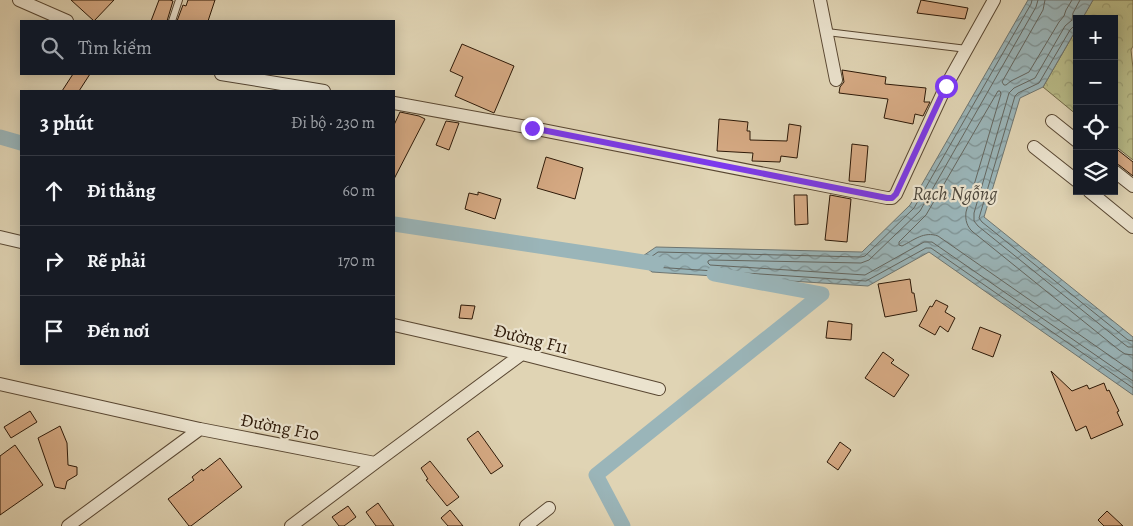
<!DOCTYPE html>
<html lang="vi">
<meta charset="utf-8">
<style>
:root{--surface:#171b24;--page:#20242c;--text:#f1f3f6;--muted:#9ea1a6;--line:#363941}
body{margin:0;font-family:Alegreya,serif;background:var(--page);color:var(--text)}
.controls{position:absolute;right:15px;top:15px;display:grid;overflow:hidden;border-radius:0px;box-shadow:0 2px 12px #0003}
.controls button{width:45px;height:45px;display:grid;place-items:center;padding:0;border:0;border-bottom:1px solid var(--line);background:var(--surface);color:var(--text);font:25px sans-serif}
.stop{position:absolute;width:15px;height:15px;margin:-11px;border:4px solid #7c3aed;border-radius:50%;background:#fff}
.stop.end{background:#7c3aed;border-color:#fff;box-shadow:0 1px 5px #0008}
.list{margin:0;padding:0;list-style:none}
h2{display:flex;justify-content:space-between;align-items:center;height:65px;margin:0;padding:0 20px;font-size:21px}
h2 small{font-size:16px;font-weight:400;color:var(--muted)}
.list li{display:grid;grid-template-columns:32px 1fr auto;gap:15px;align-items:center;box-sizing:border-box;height:70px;padding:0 20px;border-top:1px solid var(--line)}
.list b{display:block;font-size:19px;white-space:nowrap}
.list em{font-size:16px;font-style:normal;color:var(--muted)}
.icon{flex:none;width:28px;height:28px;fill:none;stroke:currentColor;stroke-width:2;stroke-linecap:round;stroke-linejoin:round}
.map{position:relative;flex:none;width:1133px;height:526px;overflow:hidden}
.search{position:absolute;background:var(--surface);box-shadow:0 2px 12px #0003;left:20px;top:20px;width:375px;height:55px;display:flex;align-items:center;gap:12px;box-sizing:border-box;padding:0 18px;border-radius:0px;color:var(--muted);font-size:19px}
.panel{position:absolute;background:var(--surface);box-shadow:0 2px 12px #0003;left:20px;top:90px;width:375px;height:275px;border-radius:0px}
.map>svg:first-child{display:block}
.forest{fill:url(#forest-crowns);stroke:#726a48}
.water{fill:url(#water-waves);stroke:#6e7672}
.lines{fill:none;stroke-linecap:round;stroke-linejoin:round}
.shore{stroke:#636660;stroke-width:1}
.canal{stroke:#9ab5b9;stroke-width:15}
.building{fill:#d6aa84;stroke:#2c1807}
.lane-casing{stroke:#594732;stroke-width:8}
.street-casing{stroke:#594732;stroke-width:14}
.lane{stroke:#ebe3ce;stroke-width:6}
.street{stroke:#ebe3ce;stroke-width:12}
.route{stroke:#7c3aed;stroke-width:6}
.labels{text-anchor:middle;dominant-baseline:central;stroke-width:4.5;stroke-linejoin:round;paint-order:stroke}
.street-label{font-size:18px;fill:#2c1807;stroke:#ebe3ce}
.water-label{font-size:19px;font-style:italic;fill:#4d473c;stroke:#ebe3ce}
</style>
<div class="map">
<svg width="1133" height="526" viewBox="0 0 1133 526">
<defs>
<pattern id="forest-crowns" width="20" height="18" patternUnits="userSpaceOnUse" patternTransform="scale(1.25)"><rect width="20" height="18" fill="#b9bb88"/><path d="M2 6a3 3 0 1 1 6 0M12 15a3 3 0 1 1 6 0" fill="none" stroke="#9fa074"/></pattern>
<pattern id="water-waves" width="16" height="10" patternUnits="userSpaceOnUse" patternTransform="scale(1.25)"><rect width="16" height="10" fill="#9ab5b9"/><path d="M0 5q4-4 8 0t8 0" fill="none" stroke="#7e9294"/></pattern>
</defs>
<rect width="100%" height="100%" fill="#e0d4b4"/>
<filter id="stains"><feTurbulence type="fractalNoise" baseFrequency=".004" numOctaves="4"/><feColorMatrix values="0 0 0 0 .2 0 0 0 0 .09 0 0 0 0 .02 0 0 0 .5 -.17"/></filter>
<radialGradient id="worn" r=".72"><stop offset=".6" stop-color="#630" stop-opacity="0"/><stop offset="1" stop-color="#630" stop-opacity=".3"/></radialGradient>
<path class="forest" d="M1093,0H1133V46L1131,50L1133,68V160L1114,145V19H1082Z
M1077,28V115L1043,87Z"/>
<path class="water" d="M1028,0H1093L1082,19H1077V28L1043,87L1020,98L984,217L1133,337V395L929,252L868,286L652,272L637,260L656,247L862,252L910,205Z"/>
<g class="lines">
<path class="shore" d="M1032,0L1031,4L914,208L865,256L861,257L658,252L648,259L647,261L654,267L866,281L926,248H931L1133,388
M1038,0L1036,7L920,211L869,260L861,263L710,260L708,261V263L710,265L865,275L924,242H932L1133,381
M1045,0L1043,10L1002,82L1004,85H1006L1011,81L1029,72L1059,22L1064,16L1066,10L1072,0
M1080,0L1073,13L1072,20L1065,26L1035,78L1014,88L1009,93L974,213V221L978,226L1124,344L1128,347H1133
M1077,27H1073L1070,30L1039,83L1018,93L1015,96L979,218L982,222L1128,340L1133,341
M1133,355L1125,354L1119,350L973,232C967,227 965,220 966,212L1001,94L1000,91H998L926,215L899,242V245L902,246C914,240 924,231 938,236L1133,372"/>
<path class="canal" d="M0,137L21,143
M394,224L657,264
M623,526L596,475L822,294L714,274"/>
</g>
<path class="building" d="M71,0H114L94,21Z
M159,0H170L173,1L167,21H151Z
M188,0H215L208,21H177L183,5L186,6Z
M921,0L968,8L965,19L917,13Z
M462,44L514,66L494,113L455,96L463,77L450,71Z
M842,70L886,77L885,84L926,88L924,102H930L923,116L915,114L913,124L884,118L888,99L839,93L840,87L844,82Z
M73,74H90L79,91H62Z
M400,112L419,116L425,119L394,179V125Z
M719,119L748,122L747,131H750V140L787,141L789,124L801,126L797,158L781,156L780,162L752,161L753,153L717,151Z
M446,121L459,123L449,150L436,145Z
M852,144L868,146L865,182L849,181Z
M1114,147L1133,162V176L1119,165L1114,163Z
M546,157L583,168L575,199L537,188Z
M478,192L501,199L495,219L465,209L469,193L478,195Z
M794,195H807L808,224L795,225Z
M830,195L851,199L847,242L825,240Z
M910,279L912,293H914L917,311L885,317L878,284Z
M936,300L948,306L945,312L955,318L948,332L940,326L935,335L919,326L930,306L932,307Z
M461,305L475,306L472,319L459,318Z
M828,321L852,324L851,340L826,338Z
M980,327L1001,335L993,357L972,349Z
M883,352L894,360L891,363L909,375L894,397L865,378Z
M1051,371L1072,391L1087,385L1089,389L1104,383L1107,391L1109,390L1119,411L1117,412L1123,425L1091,439L1086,426L1076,431Z
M30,411L37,422L11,438L4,427Z
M60,426L67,443L68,465L77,467V475L67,481L65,489L55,487L38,438Z
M478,431L503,466L491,474L467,439Z
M840,442L851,450L838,470L827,462Z
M15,445L43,485L0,515V456Z
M220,458L242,487L191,526H189L168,499L194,480L192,477L202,469L203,471Z
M430,461L459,497L447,506L426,480L428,479L421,468Z
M378,503L394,526H376L366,512Z
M348,506L356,517L344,526H339L332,517Z
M450,510L463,526H448L441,518Z
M1107,511L1123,526H1104L1098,520Z"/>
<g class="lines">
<g class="lane-casing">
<path id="lane" d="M172,21L179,0
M827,32L967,49"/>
</g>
<g class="street-casing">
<path id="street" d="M19,0L67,21
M820,0L836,80
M221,74L324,91
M394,103L532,128L887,198H892L896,194L946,86L994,0
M1052,121L1077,141
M1034,147L1077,181
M1114,171L1133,186
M1089,191L1133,227
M0,237L21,242
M394,325L522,354L659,389
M0,384L200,429L375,463L522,354
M68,526L200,429
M291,526L375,463
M526,526L549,508"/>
</g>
<use href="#lane" class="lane"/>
<use href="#street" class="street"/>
</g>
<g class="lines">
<path class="route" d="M532,128L887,198H892L896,194L946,86"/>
</g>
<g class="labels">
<g class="street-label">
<text transform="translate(531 339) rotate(14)">Đường F11</text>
<text transform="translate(280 427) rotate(11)">Đường F10</text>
</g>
<g class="water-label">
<text x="955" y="194">Rạch Ngỗng</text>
</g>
</g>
<rect width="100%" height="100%" filter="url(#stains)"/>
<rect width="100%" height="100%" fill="url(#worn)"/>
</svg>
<div class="controls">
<button>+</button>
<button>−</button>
<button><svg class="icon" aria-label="locate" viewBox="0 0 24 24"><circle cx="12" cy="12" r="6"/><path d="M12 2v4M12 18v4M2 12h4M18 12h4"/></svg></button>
<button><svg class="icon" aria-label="layers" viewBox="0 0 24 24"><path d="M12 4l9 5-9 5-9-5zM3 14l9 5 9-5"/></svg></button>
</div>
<div class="stop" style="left:946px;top:86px"></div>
<div class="stop end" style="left:532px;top:128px"></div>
<div class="search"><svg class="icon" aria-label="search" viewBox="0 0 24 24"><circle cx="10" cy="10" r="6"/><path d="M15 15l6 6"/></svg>Tìm kiếm</div>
<section class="panel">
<h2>3 phút<small>Đi bộ · 230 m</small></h2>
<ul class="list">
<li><svg class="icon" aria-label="ahead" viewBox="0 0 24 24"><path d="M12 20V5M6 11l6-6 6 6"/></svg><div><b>Đi thẳng</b></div><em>60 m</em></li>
<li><svg class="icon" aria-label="right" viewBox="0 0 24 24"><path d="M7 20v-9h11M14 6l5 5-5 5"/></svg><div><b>Rẽ phải</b></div><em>170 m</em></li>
<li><svg class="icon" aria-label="arrive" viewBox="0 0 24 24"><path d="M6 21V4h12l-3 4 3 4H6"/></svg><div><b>Đến nơi</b></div></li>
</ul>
</section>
</div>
